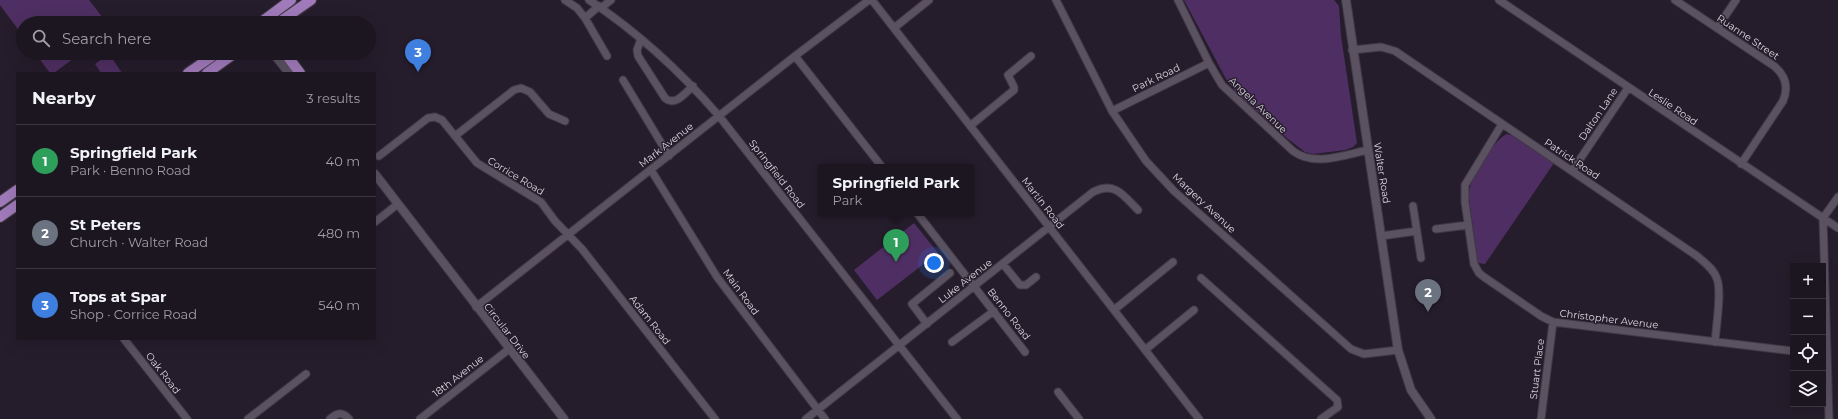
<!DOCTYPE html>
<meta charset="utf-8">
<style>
:root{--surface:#1c1621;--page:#29232e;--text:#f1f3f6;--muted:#a09fa5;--line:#3a353f;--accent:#db2777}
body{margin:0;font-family:Montserrat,sans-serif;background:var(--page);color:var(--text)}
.controls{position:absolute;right:12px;bottom:12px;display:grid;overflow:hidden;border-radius:0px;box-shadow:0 4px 16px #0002}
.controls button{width:36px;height:36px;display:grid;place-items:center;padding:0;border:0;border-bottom:1px solid var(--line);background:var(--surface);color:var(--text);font:20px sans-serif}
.you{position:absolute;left:934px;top:263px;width:14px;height:14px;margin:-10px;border:3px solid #fff;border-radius:50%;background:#1a73e8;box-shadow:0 0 0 6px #1a73e833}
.badge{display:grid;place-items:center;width:26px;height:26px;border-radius:50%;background:var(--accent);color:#fff;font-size:13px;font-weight:700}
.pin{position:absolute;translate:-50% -33px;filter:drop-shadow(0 1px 2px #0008)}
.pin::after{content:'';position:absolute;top:21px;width:14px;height:12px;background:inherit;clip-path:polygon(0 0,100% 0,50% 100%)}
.popup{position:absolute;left:818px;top:164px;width:156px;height:52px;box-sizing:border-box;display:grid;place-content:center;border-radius:0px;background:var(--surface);filter:drop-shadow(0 1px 3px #0005);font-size:13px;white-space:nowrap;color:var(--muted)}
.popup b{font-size:15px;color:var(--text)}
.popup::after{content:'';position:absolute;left:50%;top:100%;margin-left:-8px;border:8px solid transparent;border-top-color:var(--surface)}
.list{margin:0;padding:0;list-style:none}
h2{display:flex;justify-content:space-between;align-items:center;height:52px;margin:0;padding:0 16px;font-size:17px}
h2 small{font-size:13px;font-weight:400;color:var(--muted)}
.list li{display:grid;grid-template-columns:26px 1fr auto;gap:12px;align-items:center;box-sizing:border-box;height:72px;padding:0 16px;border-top:1px solid var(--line)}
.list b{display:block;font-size:15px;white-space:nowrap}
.list p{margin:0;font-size:13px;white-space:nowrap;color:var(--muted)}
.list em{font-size:13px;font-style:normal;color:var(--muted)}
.icon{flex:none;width:22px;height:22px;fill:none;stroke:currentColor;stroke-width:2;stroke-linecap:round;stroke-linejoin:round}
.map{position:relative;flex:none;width:1838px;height:419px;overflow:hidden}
.search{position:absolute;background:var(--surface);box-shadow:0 4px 16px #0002;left:16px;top:16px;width:360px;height:44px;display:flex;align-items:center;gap:10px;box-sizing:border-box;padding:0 14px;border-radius:22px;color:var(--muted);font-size:15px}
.panel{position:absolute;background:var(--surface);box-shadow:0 4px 16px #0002;left:16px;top:72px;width:360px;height:268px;border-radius:0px}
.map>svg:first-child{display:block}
.green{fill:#4f2f63}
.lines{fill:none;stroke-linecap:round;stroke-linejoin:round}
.minor-casing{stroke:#403945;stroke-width:9}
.tertiary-casing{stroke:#403945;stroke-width:10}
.primary-casing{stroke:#403945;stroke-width:12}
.minor{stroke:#5a5161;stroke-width:7}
.tertiary{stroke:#5a5161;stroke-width:8}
.primary{stroke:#a07aba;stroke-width:10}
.labels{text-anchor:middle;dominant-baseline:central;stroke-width:3;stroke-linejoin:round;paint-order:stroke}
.street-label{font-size:10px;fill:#dcd7e1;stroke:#261d2c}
</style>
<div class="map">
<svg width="1838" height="419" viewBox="0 0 1838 419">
<rect width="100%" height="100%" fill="#261d2c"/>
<path class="green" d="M0,0H89L107,23H23V36L0,5Z
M1184,0H1334L1339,6L1341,36L1357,143L1353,147L1345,150L1313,154L1305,152L1288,139L1237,93L1226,79Z
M35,53H81L54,73H50Z
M109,54L122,73H101L95,64Z
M1507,134L1511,135L1554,163L1485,264L1478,263L1469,199C1469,192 1470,186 1472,180C1476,170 1497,137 1507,134Z
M914,223L938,253L877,300L854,270Z"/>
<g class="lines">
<g class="minor-casing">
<path id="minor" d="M565,0L577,8L585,18
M589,0C639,33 680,71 719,116L957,419
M872,0L1199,419
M1056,0L1112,111L1146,161L1174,191L1351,349L1364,354L1398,350
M1178,0L1209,63L1222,85L1293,151C1314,167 1344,155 1368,150
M1499,0L1838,228
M1675,0L1774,66C1785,75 1789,87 1783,101L1741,164
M599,6L585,18L607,56
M601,8L611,0
M894,28L929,0
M1717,28L1736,0
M641,39L637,50L638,56L665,98C675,107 685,93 693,86
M1352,50L1381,47L1395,51L1697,256C1704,262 1714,269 1717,279C1722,292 1716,327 1715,342
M795,56L882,167
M623,80L669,156
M1112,111L1209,63
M1502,124L1465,185V202L1474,264L1479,273L1484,277L1541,316L1553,322L1793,351
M970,126L1014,90V87L1008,75L1031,56
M455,136L514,90L521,88L530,92L549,114L565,121
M379,156L428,118L435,117L442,120L477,163L541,202L555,221L582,249L715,419
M651,170L717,277L825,419
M1572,171L1628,88
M1413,206L1421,258
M917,213L1025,352
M375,222L394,207
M1436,229L1468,225
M1381,236L1417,231
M1003,264L1020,285H1026L1036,277
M1201,278L1337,400L1338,407L1321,419
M476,307L795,56L869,0
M1114,310L1173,262
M927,324L912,304L950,273
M124,339L187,419
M952,342L994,311
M1145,350L1194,310
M1058,392L1079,419
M248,419L306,374
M330,419C337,413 342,411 349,419
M420,419L509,349
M806,419L1093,192C1115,181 1123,195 1138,210
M1541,419L1553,322
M1829,419L1823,218L1838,197"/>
</g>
<g class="tertiary-casing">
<path id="tertiary" d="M1346,0L1398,350L1411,390L1431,419
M273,53L289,73
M375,174L564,419"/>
</g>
<g class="primary-casing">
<path id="primary" d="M260,23L291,0
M278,23L311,0
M285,53L300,73
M188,73L217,53
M207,73L235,53
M0,202L17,190
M0,217L17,205"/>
</g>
<use href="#minor" class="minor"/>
<use href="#tertiary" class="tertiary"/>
<use href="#primary" class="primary"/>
</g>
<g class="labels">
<g class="street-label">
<text transform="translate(1748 37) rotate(34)">Ruanne Street</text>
<text transform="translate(1156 78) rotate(-26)">Park Road</text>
<text transform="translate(1258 105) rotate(44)">Angela Avenue</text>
<text transform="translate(1673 107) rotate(34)">Leslie Road</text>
<text transform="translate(1598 114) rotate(-56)">Dalton Lane</text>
<text transform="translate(666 145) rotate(-38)">Mark Avenue</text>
<text transform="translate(1572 159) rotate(34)">Patrick Road</text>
<text transform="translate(1382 173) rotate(81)">Walter Road</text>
<text transform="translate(777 174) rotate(52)">Springfield Road</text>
<text transform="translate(516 176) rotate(31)">Corrice Road</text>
<text transform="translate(1043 203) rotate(52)">Martin Road</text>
<text transform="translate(1204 203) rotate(43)">Margery Avenue</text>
<text transform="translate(965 281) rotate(-38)">Luke Avenue</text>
<text transform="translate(741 292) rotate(54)">Main Road</text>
<text transform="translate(1009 314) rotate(52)">Benno Road</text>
<text transform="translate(1609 319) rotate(7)">Christopher Avenue</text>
<text transform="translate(650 320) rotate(52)">Adam Road</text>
<text transform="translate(507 331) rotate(52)">Circular Drive</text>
<text transform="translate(1537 369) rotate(-83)">Stuart Place</text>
<text transform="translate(163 373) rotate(52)">Oak Road</text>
<text transform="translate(458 376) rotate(-38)">18th Avenue</text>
</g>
</g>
</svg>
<div class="controls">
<button>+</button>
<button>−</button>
<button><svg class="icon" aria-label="locate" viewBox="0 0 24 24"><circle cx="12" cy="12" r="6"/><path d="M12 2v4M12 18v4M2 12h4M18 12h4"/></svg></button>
<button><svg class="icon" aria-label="layers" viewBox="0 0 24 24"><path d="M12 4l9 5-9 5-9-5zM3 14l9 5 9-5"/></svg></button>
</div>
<div class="you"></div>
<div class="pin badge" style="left:896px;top:262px;background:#2e9e5b">1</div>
<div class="popup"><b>Springfield Park</b>Park</div>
<div class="pin badge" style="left:1428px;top:312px;background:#6b7280">2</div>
<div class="pin badge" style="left:418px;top:72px;background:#3f7fe0">3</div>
<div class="search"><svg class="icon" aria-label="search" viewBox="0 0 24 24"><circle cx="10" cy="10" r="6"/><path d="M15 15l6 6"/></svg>Search here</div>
<section class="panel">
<h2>Nearby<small>3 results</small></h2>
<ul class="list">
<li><span class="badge" style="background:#2e9e5b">1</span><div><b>Springfield Park</b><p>Park · Benno Road</p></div><em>40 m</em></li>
<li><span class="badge" style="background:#6b7280">2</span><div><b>St Peters</b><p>Church · Walter Road</p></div><em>480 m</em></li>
<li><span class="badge" style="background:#3f7fe0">3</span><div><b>Tops at Spar</b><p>Shop · Corrice Road</p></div><em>540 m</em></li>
</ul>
</section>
</div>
